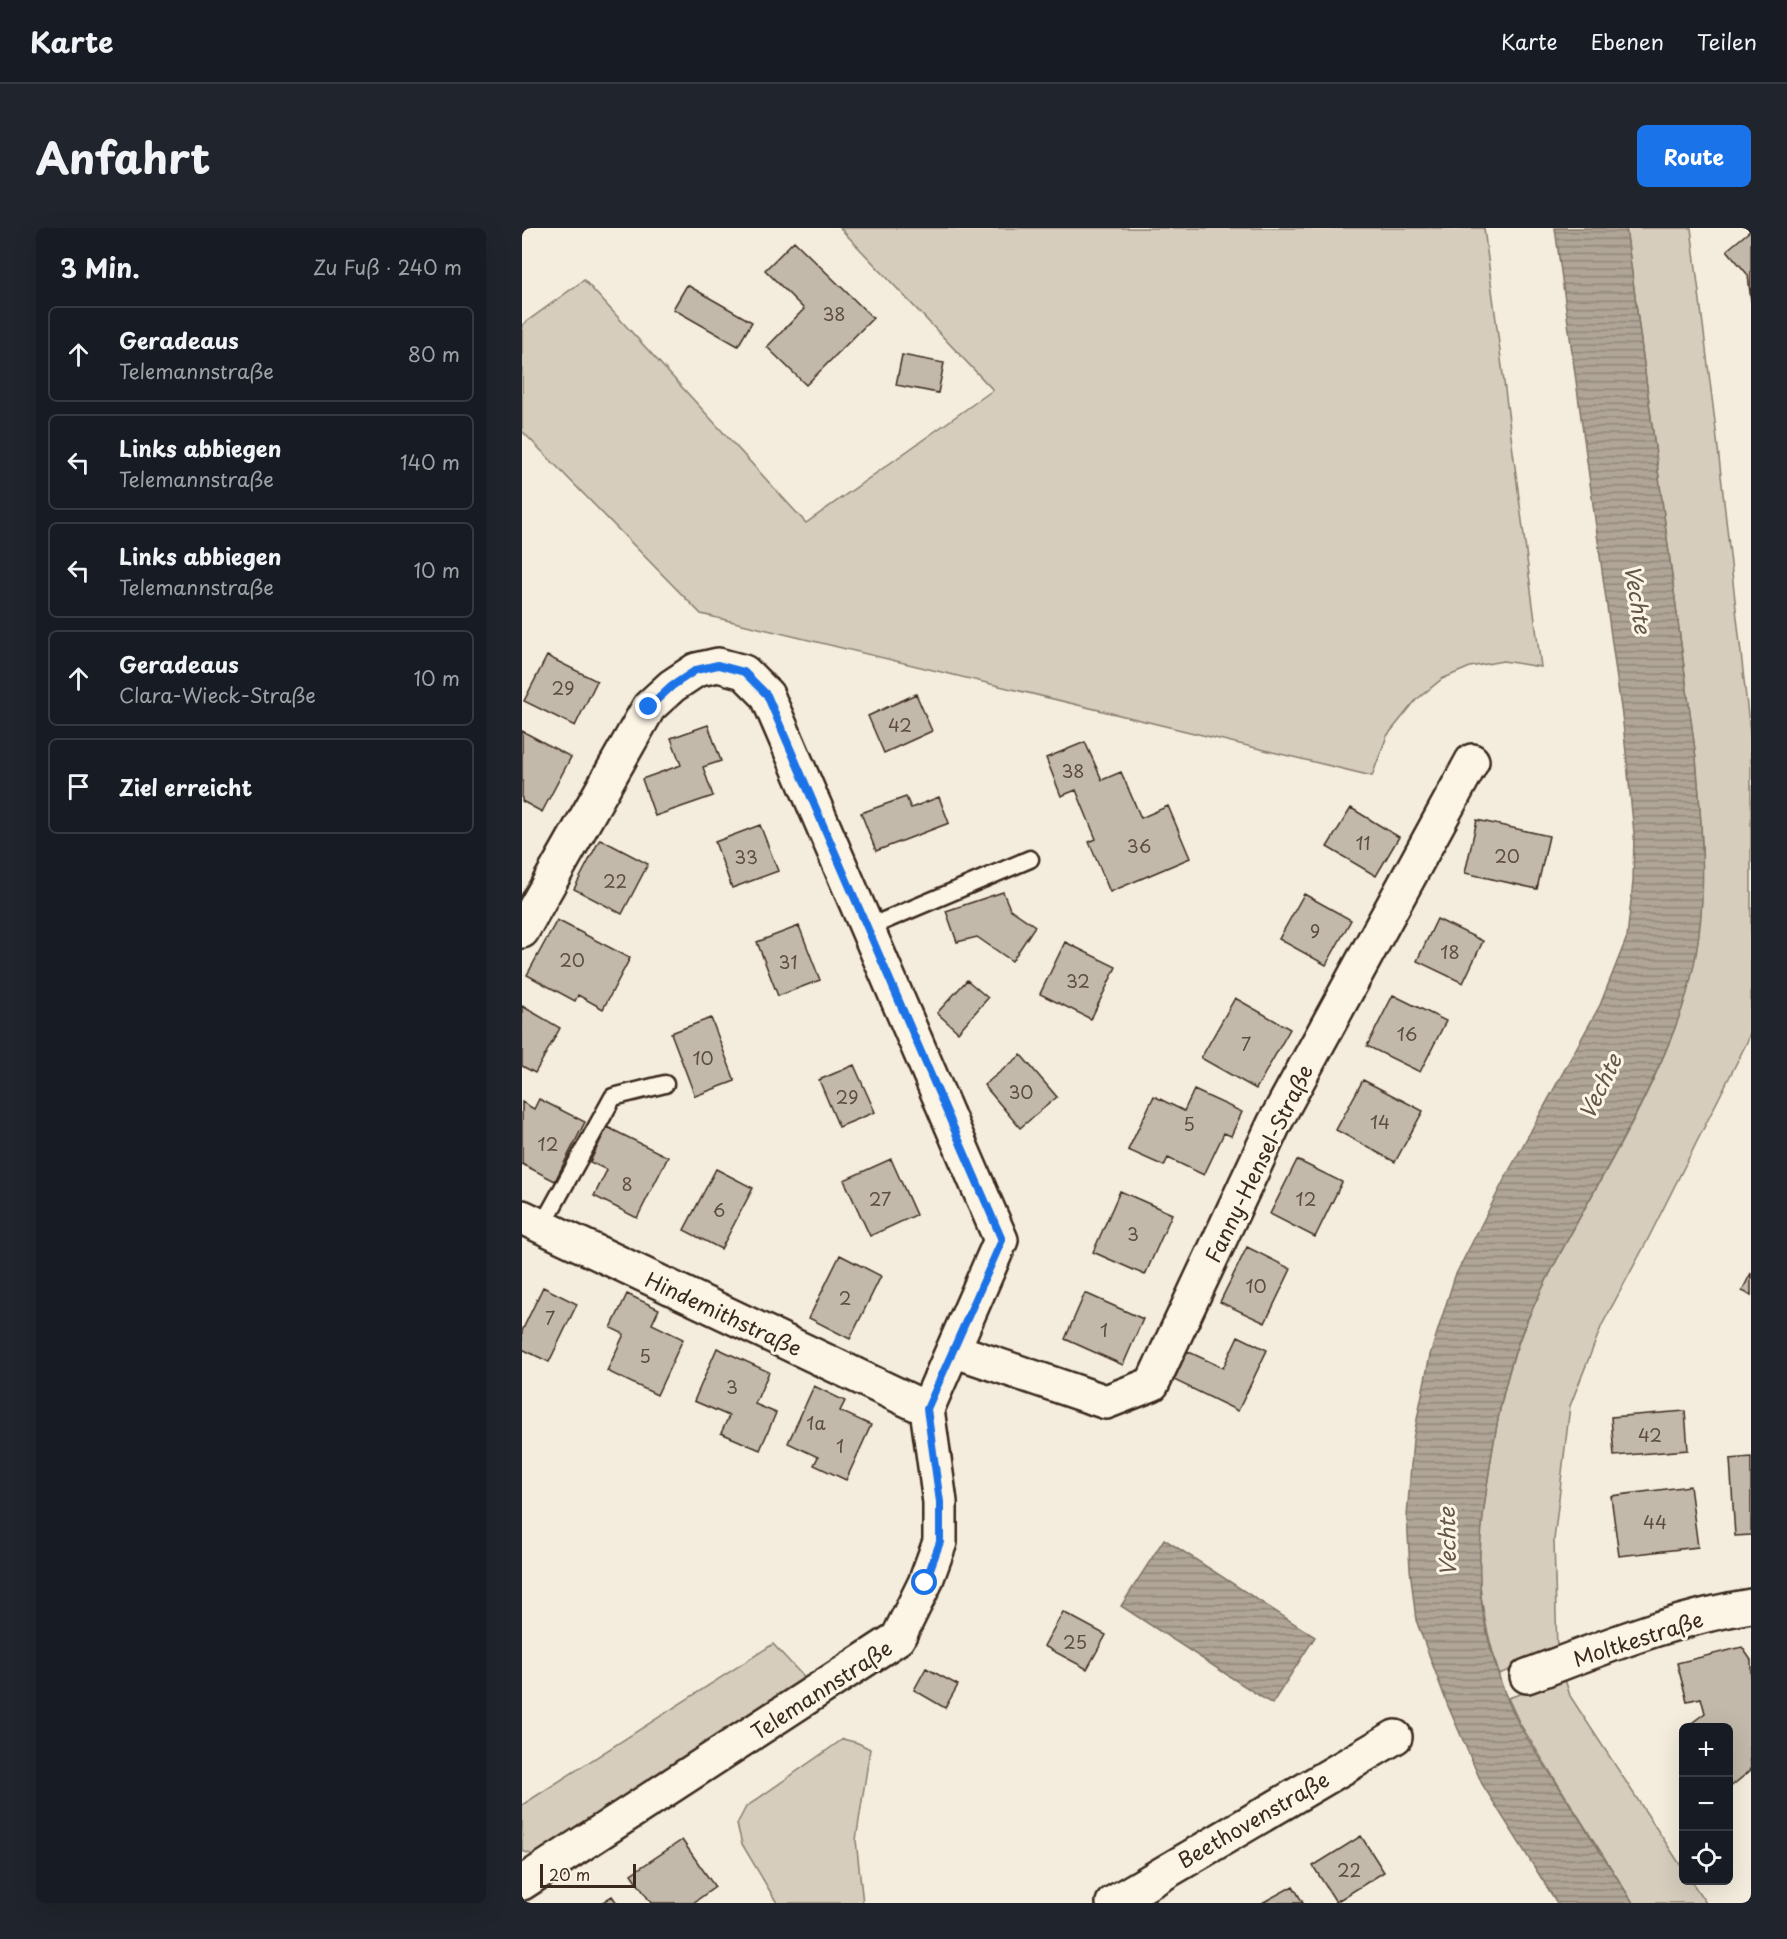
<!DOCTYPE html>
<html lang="de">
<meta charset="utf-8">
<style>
:root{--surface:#171b24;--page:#20242c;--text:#f1f3f6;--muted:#9ea1a6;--line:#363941;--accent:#1a73e8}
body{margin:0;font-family:"Playpen Sans",sans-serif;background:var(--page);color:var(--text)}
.controls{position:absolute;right:18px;bottom:18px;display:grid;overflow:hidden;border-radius:9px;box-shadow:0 6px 24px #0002}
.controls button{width:54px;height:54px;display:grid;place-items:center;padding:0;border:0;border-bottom:2px solid var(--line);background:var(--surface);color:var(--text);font:30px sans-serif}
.scale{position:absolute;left:18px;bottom:15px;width:96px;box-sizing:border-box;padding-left:6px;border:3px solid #3b2a1e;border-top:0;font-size:16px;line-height:21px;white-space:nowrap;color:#3b2a1e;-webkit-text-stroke:4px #fcf5e5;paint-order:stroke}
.stop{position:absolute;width:18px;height:18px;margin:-14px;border:4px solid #1a73e8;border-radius:50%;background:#fff}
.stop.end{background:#1a73e8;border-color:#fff;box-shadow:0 2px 6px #0008}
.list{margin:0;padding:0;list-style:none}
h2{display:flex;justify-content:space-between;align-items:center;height:78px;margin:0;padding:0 24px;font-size:26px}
h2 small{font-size:20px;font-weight:400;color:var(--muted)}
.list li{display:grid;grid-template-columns:39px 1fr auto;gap:18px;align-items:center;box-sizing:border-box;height:96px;margin:0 12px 12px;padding:0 12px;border:2px solid var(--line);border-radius:9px}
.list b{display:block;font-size:22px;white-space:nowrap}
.list p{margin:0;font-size:20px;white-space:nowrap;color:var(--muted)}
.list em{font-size:20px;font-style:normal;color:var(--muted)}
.icon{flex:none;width:33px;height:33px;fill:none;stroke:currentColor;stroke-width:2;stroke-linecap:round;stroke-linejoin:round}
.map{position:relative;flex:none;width:1229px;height:1675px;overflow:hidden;border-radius:9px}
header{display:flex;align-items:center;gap:36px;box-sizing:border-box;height:84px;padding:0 30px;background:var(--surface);border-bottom:2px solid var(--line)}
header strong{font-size:28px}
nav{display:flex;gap:33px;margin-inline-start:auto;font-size:21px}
.intro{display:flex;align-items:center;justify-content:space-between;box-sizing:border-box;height:144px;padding:0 36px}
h1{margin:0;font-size:42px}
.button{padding:15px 27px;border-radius:9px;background:var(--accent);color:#fff;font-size:21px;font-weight:700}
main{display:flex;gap:36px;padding:0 36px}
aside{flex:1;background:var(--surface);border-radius:9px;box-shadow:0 6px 24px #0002}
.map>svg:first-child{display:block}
.green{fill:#d6cdbd;stroke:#887c6e;stroke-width:1.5}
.water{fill:url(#water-rules);stroke:#817466;stroke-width:1.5}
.building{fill:#c3b9aa;stroke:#3b2a1e;stroke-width:1.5}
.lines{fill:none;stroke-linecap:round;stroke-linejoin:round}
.service-casing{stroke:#3b2a1e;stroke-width:21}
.minor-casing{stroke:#3b2a1e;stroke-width:38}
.service{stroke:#fcf5e5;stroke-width:16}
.minor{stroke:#fcf5e5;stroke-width:33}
.route{stroke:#1a73e8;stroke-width:8}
.labels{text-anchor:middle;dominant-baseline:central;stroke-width:6;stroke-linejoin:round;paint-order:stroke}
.number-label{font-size:18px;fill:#5d4e41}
.street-label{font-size:21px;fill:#3b2a1e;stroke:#fcf5e5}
.water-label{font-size:22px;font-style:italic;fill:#645548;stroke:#fcf5e5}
</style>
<header>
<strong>Karte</strong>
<nav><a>Karte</a><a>Ebenen</a><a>Teilen</a></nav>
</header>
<div class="intro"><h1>Anfahrt</h1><a class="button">Route</a></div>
<main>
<aside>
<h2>3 Min.<small>Zu Fuß · 240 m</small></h2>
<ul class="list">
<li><svg class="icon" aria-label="ahead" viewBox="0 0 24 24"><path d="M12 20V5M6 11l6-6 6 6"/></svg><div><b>Geradeaus</b><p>Telemannstraße</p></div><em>80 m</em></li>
<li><svg class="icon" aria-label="left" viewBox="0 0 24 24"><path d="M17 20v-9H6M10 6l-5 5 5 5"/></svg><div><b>Links abbiegen</b><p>Telemannstraße</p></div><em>140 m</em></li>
<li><svg class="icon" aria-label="left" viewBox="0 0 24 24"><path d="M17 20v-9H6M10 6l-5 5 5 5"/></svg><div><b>Links abbiegen</b><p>Telemannstraße</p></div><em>10 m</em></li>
<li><svg class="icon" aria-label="ahead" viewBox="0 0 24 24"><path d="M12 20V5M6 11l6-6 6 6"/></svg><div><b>Geradeaus</b><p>Clara-Wieck-Straße</p></div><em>10 m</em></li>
<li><svg class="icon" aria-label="arrive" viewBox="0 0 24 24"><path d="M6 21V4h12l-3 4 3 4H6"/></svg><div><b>Ziel erreicht</b></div></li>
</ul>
</aside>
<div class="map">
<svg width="1229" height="1675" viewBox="0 0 1229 1675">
<defs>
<pattern id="water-rules" width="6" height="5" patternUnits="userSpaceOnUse" patternTransform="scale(1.5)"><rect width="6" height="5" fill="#b0a596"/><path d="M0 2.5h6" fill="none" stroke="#90877a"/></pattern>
</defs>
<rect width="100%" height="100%" fill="#f4eddd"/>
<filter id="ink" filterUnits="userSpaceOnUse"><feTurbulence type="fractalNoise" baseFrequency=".0167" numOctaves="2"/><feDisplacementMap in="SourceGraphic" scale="12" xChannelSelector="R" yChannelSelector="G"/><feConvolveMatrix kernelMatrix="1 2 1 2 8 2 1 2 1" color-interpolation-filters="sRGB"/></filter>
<g filter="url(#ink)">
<path class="green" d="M318,0H962L1019,439L981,433L948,439L920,451L894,472L865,508L850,548L179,386L0,203V97L62,52L284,295L471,162Z
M1104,0H1169L1193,194L1229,514V801L1226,812L1124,1015L1080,1097L1048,1178L1032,1312L1035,1423L977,1446C967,1412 958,1378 957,1342C956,1318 961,1289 964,1265C972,1207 982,1145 1006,1091C1053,985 1124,890 1160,779C1188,696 1181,616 1174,530Z
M251,1416L295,1463L32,1634L0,1623V1577Z
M1043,1451L1048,1468L1161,1641L1162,1652L1169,1653L1184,1675H1111L998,1496L986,1470Z
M321,1511L336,1515L348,1521L334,1612L341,1675H255L220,1616L215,1596L224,1579Z"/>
<path class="water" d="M1033,0H1104L1174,530C1181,616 1189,697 1160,781C1122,890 1054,985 1006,1090C983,1141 973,1203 965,1258C958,1307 953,1356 965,1405C972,1436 983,1470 998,1498C1011,1521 1027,1543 1041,1565C1064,1602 1088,1638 1111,1675H1035L960,1556L926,1478L894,1392L888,1341L885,1289L891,1211L908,1127L933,1048L983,950L1078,777L1105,709L1111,654L1112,605L1101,495Z
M642,1311L793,1409L750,1476L599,1378Z"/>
<path class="building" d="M1229,2V74L1226,47L1205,22Z
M272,13L351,90L284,157L245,119L282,81L243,42Z
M165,57L230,94L216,118L151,81Z
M380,127L422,135L416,165L374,157Z
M25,428L75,453L53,498L2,473Z
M394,466L410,503L362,525L346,488Z
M186,497L199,533L181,539L191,568L133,588L120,551L159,537L149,510Z
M0,503L49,529L20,584L0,573Z
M563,514L580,552L599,544L619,590L646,578L668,630L588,664L567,614L574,611L554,562L539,568L524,530Z
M384,569L389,580L417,569L427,595L354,623L339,585Z
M829,580L877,609L854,648L805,619Z
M955,592L1027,608L1015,661L943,645Z
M238,597L256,643L210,660L193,614Z
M78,611L126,636L100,686L52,661Z
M481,664L488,681L513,698L490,733L455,709L435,714L424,683Z
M782,666L829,692L804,737L757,711Z
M915,691L961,713L941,755L895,733Z
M35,692L108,730L81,781L56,767L53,773L5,747Z
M277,698L298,752L256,768L235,714Z
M543,714L594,739L569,791L518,766Z
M445,752L466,770L436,804L415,785Z
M871,767L924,793L898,844L845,818Z
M713,770L768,801L734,861L679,830Z
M0,778L38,800L13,845L0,838Z
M189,790L213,853L173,868L149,805Z
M499,827L535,869L498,900L462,857Z
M332,837L353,884L317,899L297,852Z
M841,852L901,883L873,934L814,902Z
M672,862L720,884L709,908L702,905L682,947L646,930L642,938L606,922L632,868L662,883Z
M17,871L63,894L33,953L0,936V874L12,881Z
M85,899L146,929L115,990L72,968L85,942L68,934Z
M369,931L394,987L348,1008L322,952Z
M775,932L820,954L793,1009L748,986Z
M194,941L231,960L199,1021L162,1002Z
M598,963L650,986L623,1047L571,1024Z
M725,1019L769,1041L743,1095L698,1074Z
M318,1027L359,1048L328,1111L287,1090Z
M1229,1045V1067L1220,1063Z
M21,1059L55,1076L27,1134L0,1121V1103Z
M563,1065L621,1091L601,1137L543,1111Z
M105,1066L137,1081L130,1096L161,1111L135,1167L85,1143L102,1106L89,1100Z
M716,1108L745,1122L716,1183L652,1152L665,1123L701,1140Z
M195,1120L247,1144L233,1176L254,1185L238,1222L199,1205L207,1188L172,1173Z
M292,1158L323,1173L318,1183L349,1197L324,1252L292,1237L296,1229L266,1215Z
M1163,1183L1166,1222L1092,1228L1089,1189Z
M1229,1229V1307L1213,1308L1208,1231Z
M1168,1258L1176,1319L1097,1328L1089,1268Z
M541,1384L584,1407L565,1441L522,1418Z
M1220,1419L1229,1432V1516L1228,1517L1229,1542L1206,1561V1500H1163L1183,1485L1179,1470L1165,1473L1155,1435Z
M404,1440L436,1457L423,1480L392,1462Z
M839,1608L862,1644L814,1674L791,1638Z
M160,1612L193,1659L171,1675H129L109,1646Z
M771,1658L781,1675H740Z
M90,1668L95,1675H79Z"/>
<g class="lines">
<g class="service-casing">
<path id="service" d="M345,700L508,631
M20,998L91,869L143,856"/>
</g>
<g class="minor-casing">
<path id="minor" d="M0,703L127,479L150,458L174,442L196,437L222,444L245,467L479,1012L405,1181L418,1274V1314L403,1355L376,1410L0,1655
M0,989L405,1181
M431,1122L584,1174L630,1156L752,896L950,533
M1005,1448C1078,1421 1152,1390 1229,1378
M591,1675L873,1509"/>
</g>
<use href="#service" class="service"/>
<use href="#minor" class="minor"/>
</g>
</g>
<g class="lines" filter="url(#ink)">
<path class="route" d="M127,479L150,458L174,442L196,437L222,444L245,467L480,1012L405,1181L418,1274V1314L403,1355"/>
</g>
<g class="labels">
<g class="number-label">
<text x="312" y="85">38</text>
<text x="41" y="459">29</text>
<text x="378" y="496">42</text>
<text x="551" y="542">38</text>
<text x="841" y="614">11</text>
<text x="617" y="617">36</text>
<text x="985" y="627">20</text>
<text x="224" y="628">33</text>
<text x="93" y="652">22</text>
<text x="793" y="702">9</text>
<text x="928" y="723">18</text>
<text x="50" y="731">20</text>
<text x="266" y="733">31</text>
<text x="556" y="752">32</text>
<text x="885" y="805">16</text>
<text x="724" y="815">7</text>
<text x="181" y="829">10</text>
<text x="499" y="863">30</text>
<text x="325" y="868">29</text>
<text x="858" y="893">14</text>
<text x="667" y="895">5</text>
<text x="26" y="915">12</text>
<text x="105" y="955">8</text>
<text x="358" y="970">27</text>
<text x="784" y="970">12</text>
<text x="197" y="981">6</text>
<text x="611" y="1005">3</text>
<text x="734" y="1057">10</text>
<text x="323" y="1069">2</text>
<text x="28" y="1089">7</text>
<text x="582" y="1101">1</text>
<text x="123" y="1127">5</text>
<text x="210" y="1158">3</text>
<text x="294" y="1194">1a</text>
<text x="1128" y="1206">42</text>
<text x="318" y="1217">1</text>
<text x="1133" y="1293">44</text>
<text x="553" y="1413">25</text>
<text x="827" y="1641">22</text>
</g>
<g class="street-label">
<text transform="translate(736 935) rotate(-64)">Fanny-Hensel-Straße</text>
<text transform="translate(202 1085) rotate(25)">Hindemithstraße</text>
<text transform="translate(1116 1410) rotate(-18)">Moltkestraße</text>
<text transform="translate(299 1461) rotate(-33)">Telemannstraße</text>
<text transform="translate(731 1591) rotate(-30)">Beethovenstraße</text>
</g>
<g class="water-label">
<text transform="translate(1117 371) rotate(81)">Vechte</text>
<text transform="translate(1077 858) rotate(-64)">Vechte</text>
<text transform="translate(924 1314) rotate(-91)">Vechte</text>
</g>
</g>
</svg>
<div class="controls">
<button>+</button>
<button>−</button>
<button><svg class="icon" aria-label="locate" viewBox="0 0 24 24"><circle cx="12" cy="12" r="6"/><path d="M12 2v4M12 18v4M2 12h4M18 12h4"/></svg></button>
</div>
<div class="scale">20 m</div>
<div class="stop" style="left:403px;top:1355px"></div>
<div class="stop end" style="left:127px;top:479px"></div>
</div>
</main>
